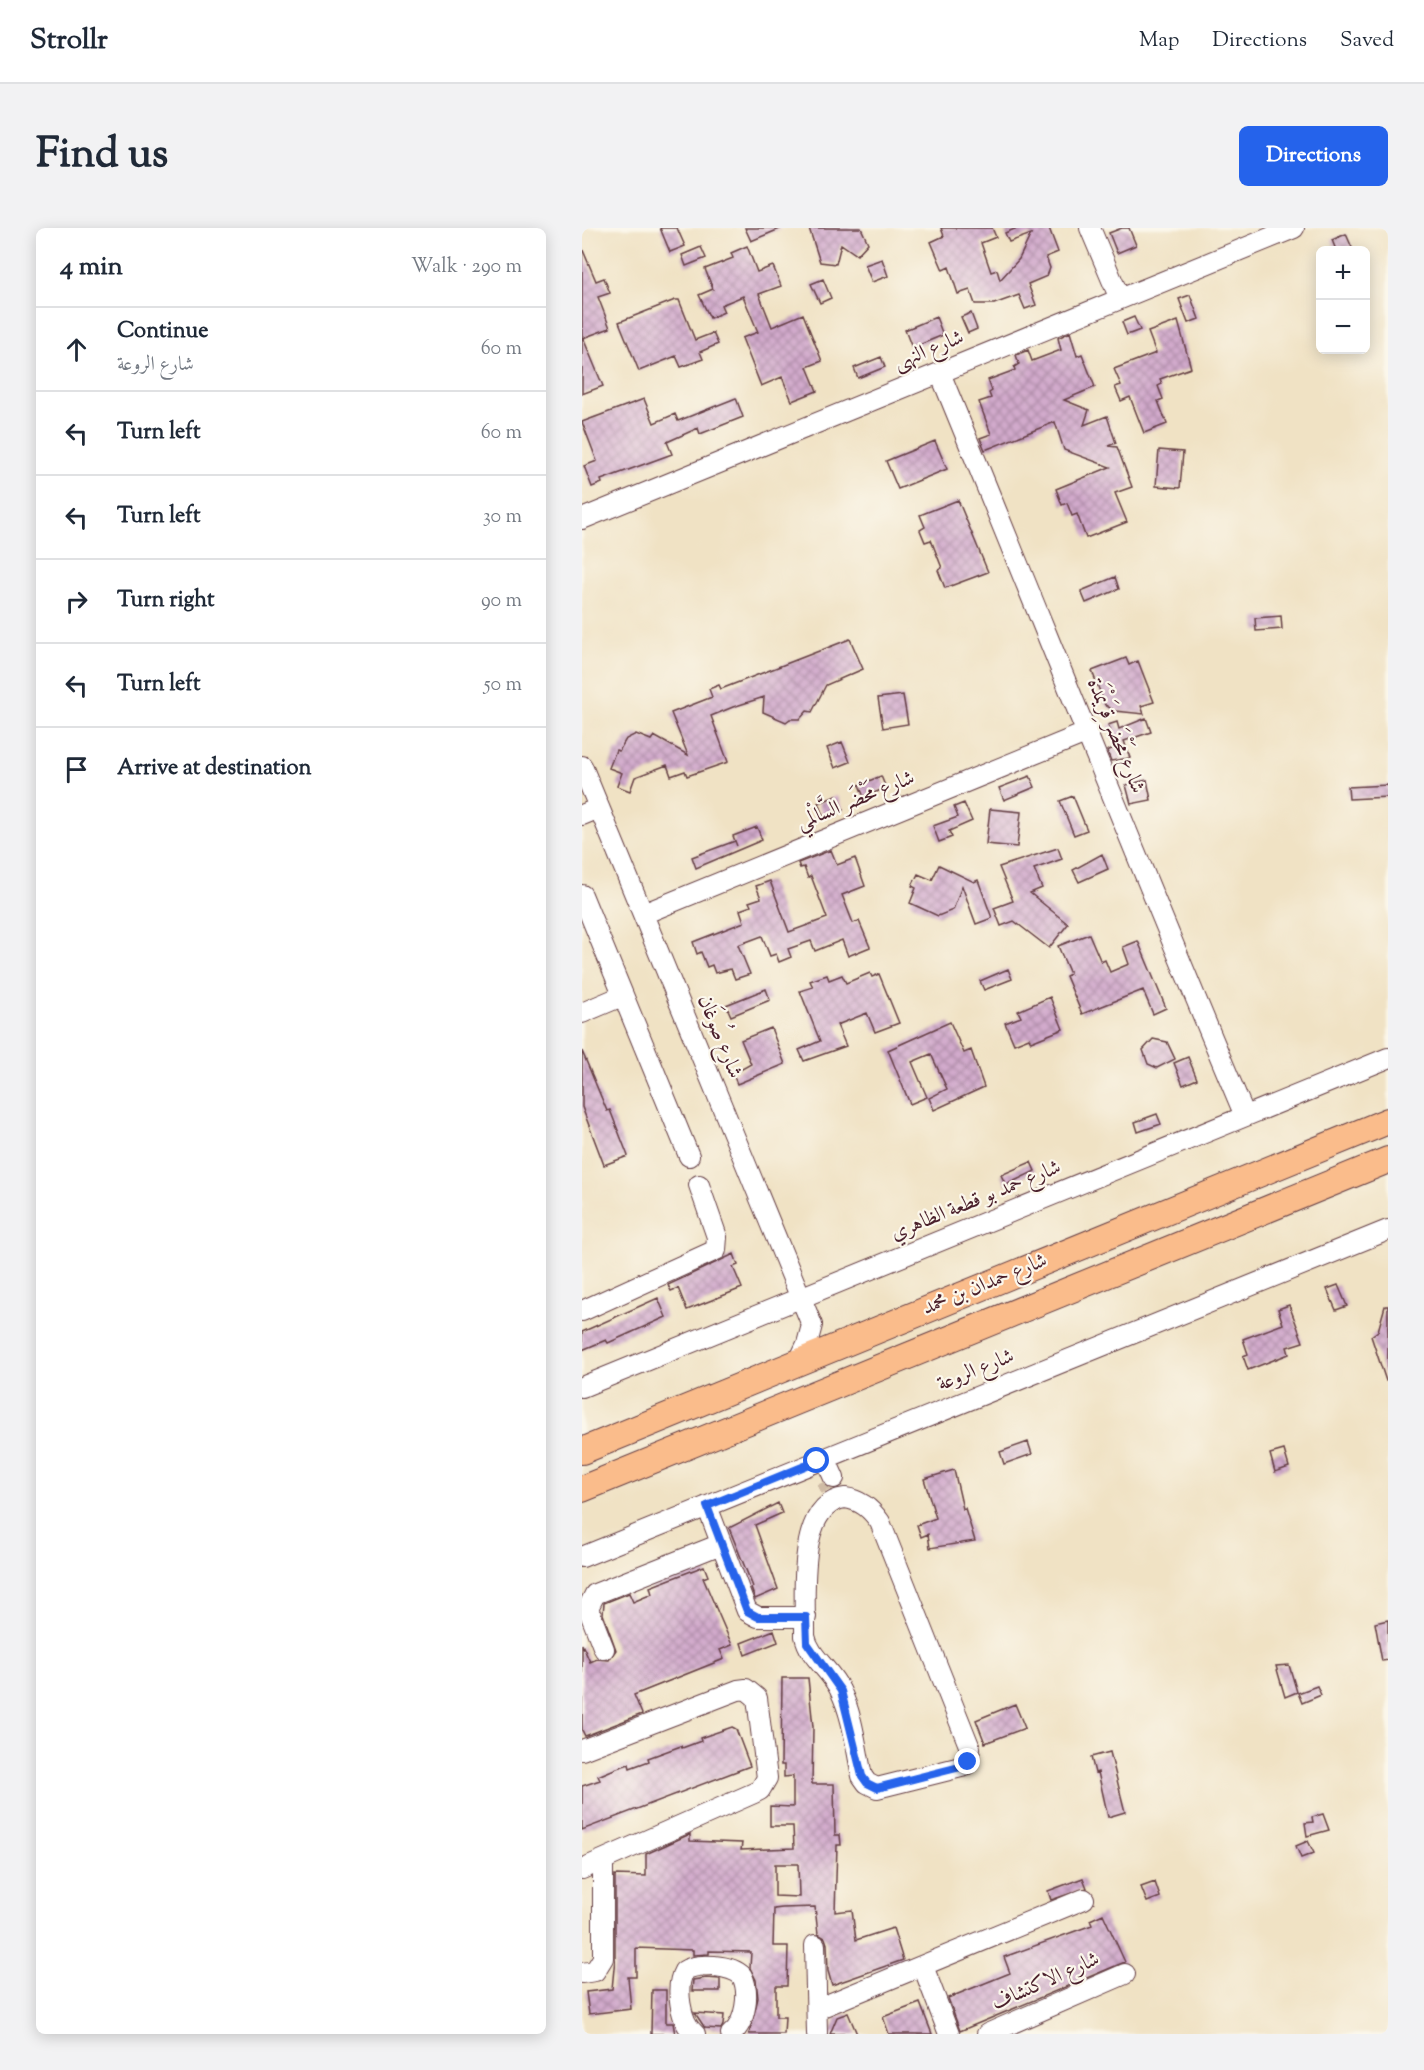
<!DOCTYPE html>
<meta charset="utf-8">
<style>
:root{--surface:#fff;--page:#f2f2f3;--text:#1f2937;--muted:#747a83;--line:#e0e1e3;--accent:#2563eb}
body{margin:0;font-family:"Sorts Mill Goudy",Amiri,serif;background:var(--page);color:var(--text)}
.controls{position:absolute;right:18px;top:18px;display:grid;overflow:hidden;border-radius:9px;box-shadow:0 3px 15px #0003}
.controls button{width:54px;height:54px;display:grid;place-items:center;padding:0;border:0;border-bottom:2px solid var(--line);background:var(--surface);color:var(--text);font:30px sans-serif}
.stop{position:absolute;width:18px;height:18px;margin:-14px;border:4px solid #2563eb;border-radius:50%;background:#fff}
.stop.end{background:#2563eb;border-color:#fff;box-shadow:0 2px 6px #0008}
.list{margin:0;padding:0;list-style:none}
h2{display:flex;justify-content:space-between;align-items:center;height:78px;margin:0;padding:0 24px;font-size:26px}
h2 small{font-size:20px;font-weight:400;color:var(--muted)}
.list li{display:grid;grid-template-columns:39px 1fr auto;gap:18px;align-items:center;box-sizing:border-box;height:84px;padding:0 24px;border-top:2px solid var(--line)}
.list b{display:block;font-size:22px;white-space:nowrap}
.list p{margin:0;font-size:20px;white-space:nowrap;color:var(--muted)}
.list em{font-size:20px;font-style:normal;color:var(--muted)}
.icon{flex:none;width:33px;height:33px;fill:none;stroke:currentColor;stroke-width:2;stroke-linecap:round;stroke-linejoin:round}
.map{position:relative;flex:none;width:806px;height:1806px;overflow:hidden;border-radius:9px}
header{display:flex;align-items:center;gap:36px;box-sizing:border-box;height:84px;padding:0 30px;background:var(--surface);border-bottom:2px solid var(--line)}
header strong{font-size:28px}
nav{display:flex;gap:33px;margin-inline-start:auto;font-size:21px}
.intro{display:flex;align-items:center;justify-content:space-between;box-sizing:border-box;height:144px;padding:0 36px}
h1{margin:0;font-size:42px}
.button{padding:15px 27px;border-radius:9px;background:var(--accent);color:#fff;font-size:21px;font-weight:700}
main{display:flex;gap:36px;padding:0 36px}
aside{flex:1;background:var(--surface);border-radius:9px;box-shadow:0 3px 15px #0003}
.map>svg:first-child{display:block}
.building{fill:url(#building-cross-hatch);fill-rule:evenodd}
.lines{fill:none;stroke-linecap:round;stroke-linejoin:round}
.minor-tunnel{stroke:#cfbba5;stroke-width:20;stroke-dasharray:20 10;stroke-linecap:butt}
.minor-casing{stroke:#633c42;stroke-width:22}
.major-casing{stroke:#633c42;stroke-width:28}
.minor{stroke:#fff;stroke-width:20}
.major{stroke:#fabc8b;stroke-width:26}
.route{stroke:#2563eb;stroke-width:8}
.labels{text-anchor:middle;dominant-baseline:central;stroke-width:4.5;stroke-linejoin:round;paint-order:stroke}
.street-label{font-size:21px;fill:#4a1f2b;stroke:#fbf7ec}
</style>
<header>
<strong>Strollr</strong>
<nav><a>Map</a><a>Directions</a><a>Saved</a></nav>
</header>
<div class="intro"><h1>Find us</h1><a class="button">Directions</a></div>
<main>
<aside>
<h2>4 min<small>Walk · 290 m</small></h2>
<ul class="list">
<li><svg class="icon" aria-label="ahead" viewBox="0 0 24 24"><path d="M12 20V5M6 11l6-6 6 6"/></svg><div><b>Continue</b><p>شارع الروعة</p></div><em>60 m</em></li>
<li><svg class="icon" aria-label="left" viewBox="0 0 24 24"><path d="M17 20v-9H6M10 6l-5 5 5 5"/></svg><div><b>Turn left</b></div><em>60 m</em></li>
<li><svg class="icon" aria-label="left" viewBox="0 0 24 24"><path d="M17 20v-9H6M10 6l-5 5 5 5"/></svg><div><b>Turn left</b></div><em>30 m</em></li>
<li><svg class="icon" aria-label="right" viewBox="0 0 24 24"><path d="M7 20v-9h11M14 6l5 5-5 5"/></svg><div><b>Turn right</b></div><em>90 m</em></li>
<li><svg class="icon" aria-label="left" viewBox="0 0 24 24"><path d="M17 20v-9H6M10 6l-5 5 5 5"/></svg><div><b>Turn left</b></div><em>50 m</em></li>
<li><svg class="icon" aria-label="arrive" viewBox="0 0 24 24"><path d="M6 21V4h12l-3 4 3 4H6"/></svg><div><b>Arrive at destination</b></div></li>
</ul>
</aside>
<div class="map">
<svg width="806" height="1806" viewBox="0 0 806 1806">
<defs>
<pattern id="building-cross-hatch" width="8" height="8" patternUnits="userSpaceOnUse" patternTransform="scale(1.5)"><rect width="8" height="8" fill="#d2aacc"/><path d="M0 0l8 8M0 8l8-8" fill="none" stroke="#ac8aa6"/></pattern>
</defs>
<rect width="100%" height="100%" fill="#fbf7ec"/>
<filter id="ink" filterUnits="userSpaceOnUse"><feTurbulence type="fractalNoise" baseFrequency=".0167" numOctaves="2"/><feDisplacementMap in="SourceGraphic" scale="12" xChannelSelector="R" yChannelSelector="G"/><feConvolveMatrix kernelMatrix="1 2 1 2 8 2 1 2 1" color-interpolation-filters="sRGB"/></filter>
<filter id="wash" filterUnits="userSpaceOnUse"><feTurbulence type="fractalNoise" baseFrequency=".008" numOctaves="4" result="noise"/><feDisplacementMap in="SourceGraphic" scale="24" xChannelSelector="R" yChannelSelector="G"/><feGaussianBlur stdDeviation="1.35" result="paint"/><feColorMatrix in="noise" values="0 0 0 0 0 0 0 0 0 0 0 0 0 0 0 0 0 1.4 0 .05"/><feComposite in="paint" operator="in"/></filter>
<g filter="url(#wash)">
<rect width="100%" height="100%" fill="#f0e2c4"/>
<g id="blocks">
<path class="building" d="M78,0H95L103,18L88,24Z
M163,0H200L169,13Z
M227,0H279L286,15L275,27L259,16L254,36L238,34Z
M359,0H410L414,9L399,15L409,44L415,42L418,52L437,31L449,6L427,14L423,5L435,0H467L476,24L464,29L468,40L465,48L446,56L454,77L443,81L437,67L412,76H393L388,62L376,66L367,39L361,42L349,14L362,8Z
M540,0H547L554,17L535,25L527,5Z
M764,6L771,22H754L750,12Z
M165,18L175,44L191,38L199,58L177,66L190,99L221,86L240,133L225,139L235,163L210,173L200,149L179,158L160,110L176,104L161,68L139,77L142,84L128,90L117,67L131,61L123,41L151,30L149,25Z
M119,19L124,30L104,38L100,27Z
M0,20L14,53L22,50L28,65L16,69L28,100L1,110L21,158L0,166Z
M300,31L306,48L290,54L283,37Z
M241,51L249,70L238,75L229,56Z
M608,67L617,91L606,95L597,71Z
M93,72H97L113,112L131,105L136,116L118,124L121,131L99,139L94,128L57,143L37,94Z
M389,85L395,101L386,105L379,89Z
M354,89L361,107L330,120L323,102Z
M552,89L558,102L545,107L540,94Z
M596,93L609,140L578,151L580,156L576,158L581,171L576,173L585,196L562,205L548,169L539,173L533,159L539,157L532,141L574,125L566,104Z
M488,104L495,128L500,126L513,159L482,172L507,182L502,197L525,188L534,215L526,218L535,219L550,259L533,265L545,294L504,310L495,286L490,288L485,275L480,277L474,261L528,239L482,222L473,194L403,222L398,210L409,206L397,174L409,170L407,165L410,163L406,152L433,142L432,139L437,136L434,127L446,122L450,133L479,122L476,110Z
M299,129L303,139L276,150L272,140Z
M154,170L161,189L118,206L116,200L85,214L90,226L19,252L20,255L10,259L2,238L15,233L0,194L62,171L72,195L93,186L96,193Z
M353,213L365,241L316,261L304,233Z
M577,222L601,224L598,260L574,258Z
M376,272L406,344L363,360L356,342L360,340L349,312L343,314L338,302L343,299L338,287Z
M533,349L537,361L504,375L499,363Z
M699,388L700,401L674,403L673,390Z
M268,411L281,441L244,457L230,484L225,483L218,491H208L204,494L181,484L182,469L151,479L129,488L146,534L105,548L103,543L89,548L85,537L53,549L48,563L35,558L40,545L27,540L34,522L37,523L44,511L54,506L69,512L72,508L106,527L89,485L130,469L127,461L137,457L139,461Z
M544,430L547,437L556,433L572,474L559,478L562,486L533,483L523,477L510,443Z
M321,467L326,496L301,500L296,470Z
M564,490L569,504L542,513L548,530L529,533L525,523L534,519L526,497L535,494L537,501Z
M260,514L268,534L253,540L245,520Z
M299,548L304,560L282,569L277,557Z
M448,548L453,559L422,572L417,560Z
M565,552L569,572L549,576L544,557Z
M806,557V569L767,571L766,559Z
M255,568L261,582L242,590L236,575Z
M491,568L505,602L492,607L478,573Z
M382,575L390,593L367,603L370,609L357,614L351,598L376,589L372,579Z
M408,581L439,584L435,619L404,616Z
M175,599L180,612L114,640L110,629L153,613L155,618L151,608Z
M476,620L480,631L452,641L460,660L448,665L486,696L467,720L432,693L419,698L412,680L431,673L417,639Z
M249,622L255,637L273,630L283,658L260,667L271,695L277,693L288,719L266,728L260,712L233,723L229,713L206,721L209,729L197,734L194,726L188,728L180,708L156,717L168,746L153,751L149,741L133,745L130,737L125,739L119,724L115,726L111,714L162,694L158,682L169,678L167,674L179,670L174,658L188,653L207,704L245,690L229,648L226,650L222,639L218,640L216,635Z
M520,626L526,641L497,654L491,642Z
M357,637L392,654L396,652L410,690L394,696L380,658L371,682L356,688L328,675L334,660L330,658L336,646L350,652Z
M507,706L519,734L523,732L528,744L547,736L541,719L556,713L584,780L571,786L561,762L500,786L484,748L488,746L476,718Z
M426,741L430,751L402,762L398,753Z
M288,745L290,749L297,746L317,795L293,804L285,785L255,797L264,818L222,833L217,822L238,813L218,763L231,759L228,753L245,747L247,752L260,747L264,755Z
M184,761L188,772L149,788L144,777Z
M468,769L481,801L449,814L447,810L432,816L423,795L439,789L436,783Z
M368,794L382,825L389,822L402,859L352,882L347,870L365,861L349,826L330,834L345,869L328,876L306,822Z
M189,800L203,836L155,856L151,846L169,836L159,812Z
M571,811L585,814L593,831L575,840L566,836L561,822Z
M0,823L25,883L28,882L46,928L22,937L0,879Z
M606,829L615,851L601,857L592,835Z
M575,886L579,896L556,904L553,894Z
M449,934L453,943L424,957L419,947Z
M152,1026L156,1037L151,1039L160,1060L105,1082L96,1060L89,1063L86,1057Z
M756,1057L765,1078L754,1082L745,1061Z
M76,1070L84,1089L26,1115L24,1112L0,1122V1104Z
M707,1077L721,1114L705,1119L707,1126L666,1142L661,1128L666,1126L661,1111L701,1096L696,1081Z
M803,1078H806V1152L804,1153L789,1108L796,1103Z
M446,1214L450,1226L422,1236L418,1224Z
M702,1222L707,1239L693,1244L688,1226Z
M372,1242L381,1281L383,1280L393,1313L348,1320L346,1306L339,1309L335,1297L354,1290L342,1251Z
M196,1275L200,1285L173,1297L196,1361L173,1371L169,1360L171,1359L147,1300Z
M122,1338L126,1348L121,1350L150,1417L138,1422L142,1431L52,1467L60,1486L3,1508L0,1502V1416L8,1434L15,1431L27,1432L34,1422L21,1386L22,1375L47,1365L51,1374L70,1366L68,1359Z
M806,1392V1432L800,1433L793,1395Z
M192,1402L196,1414L163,1427L159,1415Z
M707,1437L715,1464L703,1469L694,1438Z
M200,1450H226L231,1499L230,1556H252L253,1607H258L259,1617H255L253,1684L270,1682L274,1712L311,1700L321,1732L250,1757L246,1743L245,1716L243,1710L236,1706L233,1679L200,1680L192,1681L191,1718H206L205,1758H194V1789H203L202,1806H167L176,1770L174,1752L168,1740L169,1724L127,1723V1726L111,1727V1722L54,1720V1749H46L49,1781L7,1786L4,1764L30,1761L33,1730V1647L64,1648V1626L108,1606V1613L160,1615L159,1622L212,1620L211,1598H188V1578L211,1579V1548L202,1549V1537H199ZM193,1636H216L217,1669L193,1668Z
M735,1458L739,1467L720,1475L716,1465Z
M433,1476L443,1500L403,1515L394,1492Z
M150,1499L154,1501L168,1538L0,1602V1558L18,1552L16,1548L35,1540L47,1536L48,1540L67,1533L66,1530L99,1518L100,1520L119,1513L118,1510Z
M528,1524L543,1584L526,1589L516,1544L513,1545L509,1529Z
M741,1586L747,1602L725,1608L723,1595L731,1594L730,1589Z
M726,1613L732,1625L719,1630L714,1618Z
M501,1650L505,1660L469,1672L466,1663Z
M573,1654L578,1669L565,1674L559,1659Z
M521,1686L543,1734L378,1803L366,1770L428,1745L422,1729L510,1697L508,1692Z
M124,1750L138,1751V1763H110L111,1752Z
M70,1762H84V1795H91L93,1806H69Z
M338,1775L350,1806H307L301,1789Z
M113,1785L142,1787L141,1797L139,1801L123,1800Z
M266,1785L275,1806H248L255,1789Z"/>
</g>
</g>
<g filter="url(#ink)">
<use href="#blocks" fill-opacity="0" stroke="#633c42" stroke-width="1.5"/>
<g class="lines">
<path class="minor-tunnel" d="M244,1253L248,1262"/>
<g class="minor-casing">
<path id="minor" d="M508,0L538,71
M358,145C460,393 559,642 663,888
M0,291L712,0
M0,538L230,1097L225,1116L216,1135
M0,587L17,580
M0,667L107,928
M61,686L506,504
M0,785L40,768
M0,1083L134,1022L135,1009L117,957
M0,1159L806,830
M243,1230L252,1250
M263,1270C279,1272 289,1281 298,1294L388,1520L387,1530L383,1538L295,1560L285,1555L280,1548C274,1520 271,1488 258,1462C249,1442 227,1429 223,1408C224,1371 213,1276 263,1270Z
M125,1278L165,1383L176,1389H224
M0,1329L806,1002
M22,1421L6,1380L13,1366L139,1316
M0,1522L156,1462L164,1461L175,1470L185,1550L178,1562L172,1565L0,1641
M233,1717L235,1806
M341,1738L367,1806
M0,1745L13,1743L21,1730V1633
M235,1781L502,1671
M113,1806C98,1795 93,1759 102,1743C115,1734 150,1737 160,1748C168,1764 164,1795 149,1806
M405,1806L543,1746"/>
</g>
<g class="major-casing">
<path id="major" d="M0,1223L806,893
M0,1261L806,932"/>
</g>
<use href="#minor" class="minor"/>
<use href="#major" class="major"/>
</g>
</g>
<g class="lines" filter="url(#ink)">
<path class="route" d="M235,1233L125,1278L165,1383L176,1389H224L225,1415L259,1463L280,1548L285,1555L295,1560L382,1538L386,1534"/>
</g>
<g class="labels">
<g class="street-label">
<text transform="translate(347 123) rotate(-22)">شارع النهى</text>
<text transform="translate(533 508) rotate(68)">شارع مَحْضَر قِرَيمْدَة</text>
<text transform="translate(274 573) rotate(-22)">شارع مَحْضَر السَّالْمي</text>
<text transform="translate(137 809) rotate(68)">شارع صُوغَان</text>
<text transform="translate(394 973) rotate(-22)">شارع حمد بو قطعة الظاهري</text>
<text transform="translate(403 1057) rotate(-22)">شارع حمدان بن محمد</text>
<text transform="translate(394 1143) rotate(-22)">شارع الروعة</text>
<text transform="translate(464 1754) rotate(-24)">شارع الاكتشاف</text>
</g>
</g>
</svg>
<div class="controls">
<button>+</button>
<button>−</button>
</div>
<div class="stop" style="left:235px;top:1233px"></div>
<div class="stop end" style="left:386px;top:1534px"></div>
</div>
</main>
